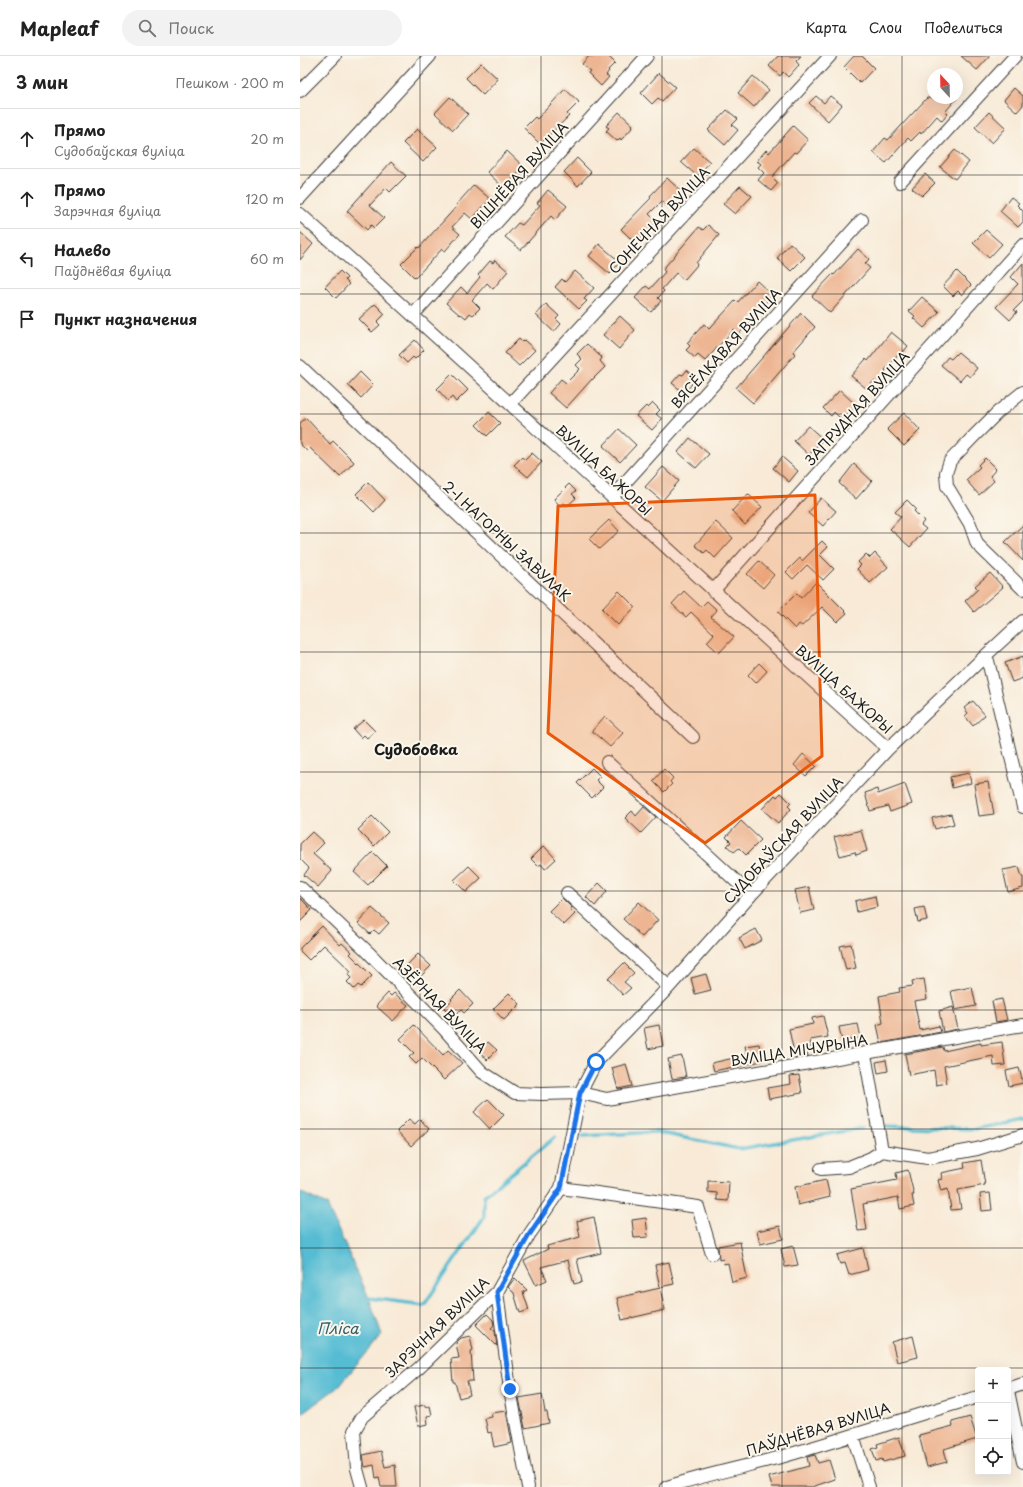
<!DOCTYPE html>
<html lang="ru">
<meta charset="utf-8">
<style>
:root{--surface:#fff;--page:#f2f2f2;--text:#222;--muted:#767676;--line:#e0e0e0}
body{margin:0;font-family:"Playpen Sans",sans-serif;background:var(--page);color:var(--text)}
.controls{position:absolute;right:12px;bottom:12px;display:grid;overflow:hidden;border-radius:4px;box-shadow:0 4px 16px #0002}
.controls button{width:36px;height:36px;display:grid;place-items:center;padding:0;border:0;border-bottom:1px solid var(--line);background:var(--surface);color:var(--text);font:20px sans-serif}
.compass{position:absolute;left:627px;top:12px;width:36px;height:36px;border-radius:50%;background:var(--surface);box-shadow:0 4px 16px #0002;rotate:338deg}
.stop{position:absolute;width:12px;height:12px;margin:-9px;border:3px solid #1a73e8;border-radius:50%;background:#fff}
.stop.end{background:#1a73e8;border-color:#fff;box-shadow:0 1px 4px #0008}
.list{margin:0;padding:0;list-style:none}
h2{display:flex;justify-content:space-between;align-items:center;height:52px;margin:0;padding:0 16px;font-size:17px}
h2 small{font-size:13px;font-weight:400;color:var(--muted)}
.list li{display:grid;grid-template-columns:26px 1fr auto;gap:12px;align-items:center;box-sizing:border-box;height:60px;padding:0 16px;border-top:1px solid var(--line)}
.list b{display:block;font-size:15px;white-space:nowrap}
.list p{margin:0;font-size:13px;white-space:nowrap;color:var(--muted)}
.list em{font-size:13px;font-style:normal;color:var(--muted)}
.icon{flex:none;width:22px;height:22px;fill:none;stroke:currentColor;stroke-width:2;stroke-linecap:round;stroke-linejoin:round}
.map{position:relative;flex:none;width:723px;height:1431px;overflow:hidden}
header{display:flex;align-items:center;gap:24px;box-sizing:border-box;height:56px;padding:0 20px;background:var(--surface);border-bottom:1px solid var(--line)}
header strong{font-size:19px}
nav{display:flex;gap:22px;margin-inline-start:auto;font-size:14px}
.search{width:280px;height:36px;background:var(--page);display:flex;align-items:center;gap:10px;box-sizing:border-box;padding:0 14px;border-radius:22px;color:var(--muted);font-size:15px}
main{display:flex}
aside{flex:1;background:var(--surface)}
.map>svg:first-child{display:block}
.water{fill:#55bcd3;stroke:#386c78}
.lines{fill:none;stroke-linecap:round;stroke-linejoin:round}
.stream{stroke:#55bcd3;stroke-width:3.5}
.building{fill:#edb592}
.minor-casing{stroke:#3d3b38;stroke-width:14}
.minor{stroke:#fff;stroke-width:12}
.route{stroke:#1a73e8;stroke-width:5}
.marked{fill:#e8590c;fill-opacity:0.2;stroke:#e8590c;stroke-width:3;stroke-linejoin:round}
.grid{fill:none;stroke:#1c1c1c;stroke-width:1;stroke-opacity:0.55}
.labels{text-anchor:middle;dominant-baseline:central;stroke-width:4;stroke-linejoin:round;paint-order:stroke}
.street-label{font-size:14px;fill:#1c1c1c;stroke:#fbf7ec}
.neighbourhood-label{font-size:15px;font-weight:bold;fill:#1c1c1c;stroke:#fbf7ec}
.water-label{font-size:15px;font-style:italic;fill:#335c65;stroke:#fbf7ec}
</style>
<header>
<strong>Mapleaf</strong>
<div class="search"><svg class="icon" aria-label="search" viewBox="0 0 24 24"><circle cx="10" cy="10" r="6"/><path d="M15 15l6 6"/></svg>Поиск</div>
<nav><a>Карта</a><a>Слои</a><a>Поделиться</a></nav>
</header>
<main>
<aside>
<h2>3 мин<small>Пешком · 200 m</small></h2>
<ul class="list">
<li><svg class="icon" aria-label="ahead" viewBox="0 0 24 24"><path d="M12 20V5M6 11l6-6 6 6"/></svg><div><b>Прямо</b><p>Судобаўская вуліца</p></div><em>20 m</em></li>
<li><svg class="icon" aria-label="ahead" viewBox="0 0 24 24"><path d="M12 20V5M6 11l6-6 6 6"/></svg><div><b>Прямо</b><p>Зарэчная вуліца</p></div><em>120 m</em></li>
<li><svg class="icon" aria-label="left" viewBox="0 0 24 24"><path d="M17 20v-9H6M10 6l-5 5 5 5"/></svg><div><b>Налево</b><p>Паўднёвая вуліца</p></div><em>60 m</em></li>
<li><svg class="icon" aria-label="arrive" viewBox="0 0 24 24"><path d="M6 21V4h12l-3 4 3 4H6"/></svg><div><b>Пункт назначения</b></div></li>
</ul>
</aside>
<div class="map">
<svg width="723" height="1431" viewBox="0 0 723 1431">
<rect width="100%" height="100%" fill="#fbf7ec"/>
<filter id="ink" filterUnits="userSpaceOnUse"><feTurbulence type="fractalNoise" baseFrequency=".025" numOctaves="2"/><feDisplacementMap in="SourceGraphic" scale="8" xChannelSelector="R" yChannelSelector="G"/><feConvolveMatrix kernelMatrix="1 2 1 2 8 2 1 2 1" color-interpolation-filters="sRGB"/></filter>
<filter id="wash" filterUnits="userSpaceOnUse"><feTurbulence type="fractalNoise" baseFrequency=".012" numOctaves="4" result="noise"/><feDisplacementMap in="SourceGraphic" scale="16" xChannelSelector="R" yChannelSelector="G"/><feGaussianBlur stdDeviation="0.9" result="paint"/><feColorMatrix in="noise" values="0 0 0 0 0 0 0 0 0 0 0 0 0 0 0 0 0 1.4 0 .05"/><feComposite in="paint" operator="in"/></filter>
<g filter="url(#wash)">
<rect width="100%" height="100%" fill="#f8ead7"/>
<path class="water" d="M0,1136L27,1149L69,1242L82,1279L38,1331L0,1359Z"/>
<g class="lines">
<path class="stream" d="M581,1070L675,1073L723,1063
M282,1080L356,1076L439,1093L563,1072
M69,1242L124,1249L184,1161V1140L255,1081"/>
</g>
<g id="blocks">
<path class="building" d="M289,0H308L315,7L308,14L309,15L306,19L309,21L301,30L288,17L290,15L282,8Z
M478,0H501L496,5L499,9L488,21L483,16L480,20L469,10Z
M554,0H562L574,12L560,27L544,11Z
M661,0H690L677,14Z
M181,7L198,23L183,39L166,22Z
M359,17L375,31L362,45L358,42L352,48L341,37Z
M453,20L469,34L454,51L438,37Z
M714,32L723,40V49L717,56L704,44Z
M265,33L279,46L267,58L269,60L240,88L224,72L235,61L237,63Z
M516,40L524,47L530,40L542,49L528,65L509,47Z
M150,41L168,58L153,74L135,57Z
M627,42H657L645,56L648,58L642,65L637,60L621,78L620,76L611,85L608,82L586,107L573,96L585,82L588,84Z
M427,54L438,63L432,69L438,74L425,89L408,74Z
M319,56L333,69L332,70L333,71L321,84L320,82L317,85L306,75L309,72L306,70Z
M689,56L706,72L692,87L675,71Z
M493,70L508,84L496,97L494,96L472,121L478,127L471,135L458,124L464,117L458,111L461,108L457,105L466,94L469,97Z
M117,73L137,91L123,106L103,87Z
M394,92L410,106L397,120L381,106Z
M655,94L669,106L655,123L640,111Z
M207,95L224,111L204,132L187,116Z
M277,102L291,116L278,130L264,116Z
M91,106L106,120L90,136L86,132L70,149L84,162L74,172L71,169L67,174L47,155Z
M625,118L635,127L622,140L612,132Z
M367,122L382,136L368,151L362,145L349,158L357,166L336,188L321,173L351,142L350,140Z
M174,129L190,143L172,163L165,157L152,171L160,178L145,195L142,193L115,222L101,208L118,191L119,192L157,150L156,149Z
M440,130L452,140L435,158L423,148Z
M248,134L267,150L255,164L251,160L221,194L205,181L218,167L222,169L240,149L237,147Z
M711,141L719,147L717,149L723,155V166L718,171L700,155Z
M408,169L419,179L396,207L397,209L384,224L376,217L362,233L364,235L358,242L361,245L351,256L335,242L346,230L350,233L365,216L363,213L399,171L403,174Z
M686,174L702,188L689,202L673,187Z
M0,176L13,188L0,204Z
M490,187L505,201L491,215L477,202Z
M299,188L320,206L310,218L289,200Z
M558,193L569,203L565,208L570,212L530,257L512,240L533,218L534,219Z
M195,204L208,215L193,233L187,227L172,244L180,252L173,259L170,257L166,262L161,258L160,259L146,247L161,231L167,237L180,221L178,219L190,205L193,207Z
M723,207V245L714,254L717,256L710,264L696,251L718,228L711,221Z
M40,215L47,222L45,224L49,228L36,242L25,231Z
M275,215L294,232L284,243L287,245L279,253L255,231L262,223L265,226Z
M657,215L671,229L662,239L658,235L653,240L643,230Z
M457,225L472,239L439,278L434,273L405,305L398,299L395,302L386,294L390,290L387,287L404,268L409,273L435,245L437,247Z
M622,241L639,256L624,272L613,262L615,260L609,255Z
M75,248L85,258L77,266L80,269L72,276L59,263Z
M246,248L259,260L256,263L261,268L254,276L236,259Z
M501,257L515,271L493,296L495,298L453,347L436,332Z
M320,260L335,274L319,293L303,279Z
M591,276L608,290L600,300L598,298L585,314L586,315L583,318L585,320L578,329L574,325L567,333L551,320L566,303L568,305Z
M219,283L222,286L224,284L235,294L219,310L205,297Z
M115,284L124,294L115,303L113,301L107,307L99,299Z
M287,288L302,302L300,305L305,311L292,324V323L266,352L249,337L261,323L266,327L280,313L276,309L282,303L277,298Z
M658,296L677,312L670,321L666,318L660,325L641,309L648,301L651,303Z
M387,314L395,321L390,327L392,328L384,337L372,327L380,318L383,319Z
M60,316L73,329L61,342L48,329Z
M152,318L168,334L156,346L152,341L148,345L137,333Z
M540,334L557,350L543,365L534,356L531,360L523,352Z
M353,347L360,354L356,358L362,363L352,374L336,360L346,350L348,352Z
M189,356L200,367L187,380L176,369Z
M604,357L620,374L604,390L587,373Z
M6,362L30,388L33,385L54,406L40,421L10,392L7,395L0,388V367Z
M508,370L523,383L509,399L494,385Z
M319,373L336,389L320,406L303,390Z
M390,382L409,398L396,412L378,396Z
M232,397L242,406L228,421L214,409L222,401L225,404Z
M482,401L498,415L489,426L473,412Z
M685,402L696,413L690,420L694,425L679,439L666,424L680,411L678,409Z
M554,408L572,425L556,443L539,427Z
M363,411L379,425L362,445L345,431Z
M68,426L85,444L74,456L56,438Z
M269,428L276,435L272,438L276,442L267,450L264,447L260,450L254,443Z
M448,438L462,451L445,469L432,455Z
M521,442L536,455L523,470L508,457Z
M607,444L616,453L614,455L624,465L621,469L626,473L610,491L590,473L601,461L595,456Z
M309,464L319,475L299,493L289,483Z
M416,466L433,482L415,502L407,494L404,497L395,489Z
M723,469V505L705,486Z
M522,485L528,491L520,499L534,513L523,524L507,509L493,523L486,516L500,502L502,505Z
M575,497L588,511L570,527L557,513L561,509L558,506L566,498L570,502Z
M459,505L474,519L463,532L447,518Z
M690,517L703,531L674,556L665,545L678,533L675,530Z
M516,526L547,557L537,566L522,551L502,570L499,568L495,573L478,556L497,537L501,542Z
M319,535L335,551L318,569L302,553Z
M384,535L401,551L407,545L417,554L411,561L434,581L419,597L407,586L414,578L391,556L386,561L372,548Z
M723,600V622L712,626L705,607Z
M459,607L467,615L456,627L448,619Z
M673,645L685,659L673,670L665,660L668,657L664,652Z
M305,660L323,677L310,691L292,675Z
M64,664L75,675L67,682L64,679L61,682L53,673Z
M503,698L516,710L506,720L494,709Z
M292,712L300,720L296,724L303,731L292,742L277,727Z
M364,713L373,722L370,726L372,728L364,736L353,725Z
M669,717L671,727L652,732L650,721Z
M688,726L694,758L679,760L674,728Z
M605,728L612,748L590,756L588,750L570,755L565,737L577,733L578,738Z
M481,737L491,747L488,750L491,753L478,767L462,753L475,739L477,741Z
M344,751L356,761L341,777L325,762L332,755L336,760Z
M651,758L654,768L635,773L632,762Z
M72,760L88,776L74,790L58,774Z
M441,765L461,784L446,799L439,792L434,796L427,790L431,786L426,781Z
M561,774L567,795L556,799L555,796L540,800L534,781Z
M12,776L24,787L13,798L32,815L18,831L4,819L9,812L0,803V788Z
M244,790L256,803L245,813L241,808L238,810L231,803Z
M73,796L87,810L68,829L54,816Z
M169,810L181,822L166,836L154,824Z
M719,811L722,821H723V832L708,836L703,814Z
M299,827L307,835L295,850L286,841Z
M509,831L514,854L500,857L495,834Z
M575,840L577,851L557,856L555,845Z
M0,842L12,854L0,866Z
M262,842L272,852L270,853L275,858L264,869L249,855Z
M339,846L358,864L342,881L323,863Z
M624,851L627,864L618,866L615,853Z
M72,852L89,867L79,878L74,874L70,878L58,867Z
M22,870L40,889L42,887L52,896L50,898L72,920L61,931L58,929L54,933L47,926L51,922L48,919L51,915L24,889L9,904L0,895V892Z
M456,873L462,884L445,893L439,882Z
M551,888L556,912L546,914L540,890Z
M118,898L131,910L114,927L101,915Z
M324,907L334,917L324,926L331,932L323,939L308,923Z
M406,918L411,934L395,938L391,922Z
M624,923L627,943L614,945L620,974L639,970L641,976L581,987L577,969L583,967L579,940L600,936L599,932L613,930L612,925Z
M672,931L676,950L655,954L651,935Z
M160,934L173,948L164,957L161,954L153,961L144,952L152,944L151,943Z
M88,937L91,940L94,937L108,949L93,965L76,950Z
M209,937L220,948L204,964L193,953Z
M702,943L707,964L696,966L692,945Z
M653,951L658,973L643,976L639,955Z
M523,960L528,981L510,984L511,991L506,993L508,1000L495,1002L489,973L513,968L512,962Z
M558,968L561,982L542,985L539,971Z
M114,969L143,999L148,994L162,1007L144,1024L122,1002L116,1008L109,1001L114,997L100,983Z
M359,969L363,990L348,993L344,972Z
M188,986L197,994L187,1004L179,995Z
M702,986L705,1009L694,1010L693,1000L644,1010L647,1027L636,1029L634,1014L609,1019L605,998L643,991L644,995L681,987V989Z
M459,988L462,1005L414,1015L412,1007L447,999L445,990Z
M382,1000L386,1021L372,1023L368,1003Z
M586,1004L588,1015L578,1017L576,1006Z
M326,1008L332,1030L318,1033L312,1012Z
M719,1012L723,1027L709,1030L706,1015Z
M499,1019L502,1037L469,1043L467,1032L491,1028L490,1020Z
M188,1043L204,1059L190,1073L174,1056Z
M109,1063L115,1068L120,1063L129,1073L111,1090L97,1075Z
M681,1104L685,1129L658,1134L661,1153L651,1154L648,1133L641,1135L638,1124L642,1123L641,1117L665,1112L664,1107Z
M608,1114L614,1139H612L614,1150L600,1153L598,1141L563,1148L567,1174L558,1175L551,1133L597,1124L596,1117Z
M526,1124L530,1141L498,1149L495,1131Z
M408,1125L429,1126L428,1145L417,1144V1137L408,1136Z
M690,1137L692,1154L682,1155L680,1138Z
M294,1161L301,1197L277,1203L282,1226L274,1228L268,1204L241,1211L247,1224L236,1229L224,1205L248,1193L247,1190L280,1181L277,1165Z
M346,1162L348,1181L334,1182L332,1164Z
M480,1170L483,1183L460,1188L457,1175Z
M440,1186L447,1222L432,1226L428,1207L424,1208L423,1203L419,1204L418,1190Z
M493,1190L498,1209L485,1211L481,1193Z
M563,1192L568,1214L549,1219L545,1207L540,1208L537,1199Z
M369,1206L374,1228L360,1231L355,1209Z
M215,1222L227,1234L223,1236L229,1254L220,1257L214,1237L208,1231Z
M360,1232L365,1254L322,1264L317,1242Z
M187,1258L193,1264L194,1269L191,1272L195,1275L197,1290L176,1269Z
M170,1280L173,1294L171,1295L173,1325H167L170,1339L159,1342L155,1326H153L151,1303L159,1302L156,1287L161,1282Z
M613,1280L618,1301L597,1306L592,1286Z
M242,1338L245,1356H247L249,1367L225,1372L219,1342Z
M125,1349V1351L130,1350L132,1359L127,1360L128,1368L118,1370L114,1351Z
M206,1355L212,1387L194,1391L191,1376L188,1377L185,1362L192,1361L191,1357Z
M670,1361L677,1383L644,1393L647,1406L627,1411L619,1379L653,1370L652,1366Z
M599,1381L605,1400L583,1406L582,1403L576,1405L572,1393L578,1391L577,1388Z
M81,1395L85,1411L95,1409L97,1431H81L79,1421L76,1422L74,1409L65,1411L63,1399Z
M515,1399L518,1407L529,1404L535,1423L512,1431H472L469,1421L509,1410L507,1401Z"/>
</g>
</g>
<g filter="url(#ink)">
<use href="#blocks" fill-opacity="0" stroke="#3d3b38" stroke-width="1"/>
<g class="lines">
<g class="minor-casing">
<path id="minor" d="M0,35L35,0
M600,126L715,0
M0,142L130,0
M0,158C198,334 391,516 588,693
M113,259L347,0
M0,310L393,681
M723,336L698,356L673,381L650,405L646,417L647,430L670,468L677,488L723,533
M210,348L530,0
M312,441L562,164
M413,535L723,189
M684,601L688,605L723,751
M307,706L451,839
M0,831L68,896L144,973L182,1016L215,1037L242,1038L280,1037L307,1043L723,969
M267,837L369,931
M565,998L582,1095
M521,1113L549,1111L571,1102L582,1095L628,1102L677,1093L723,1079
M261,1132L398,1151L412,1198
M197,1236L210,1333L228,1431
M708,1333L723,1328
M708,1335L723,1406
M553,1380L569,1431
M62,1431L57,1413L54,1375L62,1361L119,1312L197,1236L229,1179L261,1132L280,1037L296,1006L369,931L451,839L588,693L684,601L723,565
M367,1431C404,1419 443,1411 481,1401C547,1382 612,1360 678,1341"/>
</g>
<use href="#minor" class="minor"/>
</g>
</g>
<g class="lines" filter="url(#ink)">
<path class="route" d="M210,1333L197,1236L229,1179L261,1132L280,1037L296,1006"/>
</g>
<path class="marked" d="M515,439L522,700L405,787L248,677L258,450Z"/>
<path class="grid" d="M120,0V1431M241,0V1431M362,0V1431M482,0V1431M602,0V1431M0,119H723M0,238H723M0,358H723M0,477H723M0,596H723M0,716H723M0,835H723M0,954H723M0,1073H723M0,1192H723M0,1312H723"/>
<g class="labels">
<g class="street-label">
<text transform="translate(219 119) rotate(-48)">ВІШНЁВАЯ ВУЛІЦА</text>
<text transform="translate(359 164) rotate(-47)">СОНЕЧНАЯ ВУЛІЦА</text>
<text transform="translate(426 292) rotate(-48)">ВЯСЁЛКАВАЯ ВУЛІЦА</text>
<text transform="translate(557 352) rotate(-48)">ЗАПРУДНАЯ ВУЛІЦА</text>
<text transform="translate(304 414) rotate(43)">ВУЛІЦА БАЖОРЫ</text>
<text transform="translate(207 485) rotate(43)">2-І НАГОРНЫ ЗАВУЛАК</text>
<text transform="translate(544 633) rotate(42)">ВУЛІЦА БАЖОРЫ</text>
<text transform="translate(483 784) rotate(-47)">СУДОБАЎСКАЯ ВУЛІЦА</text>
<text transform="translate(140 949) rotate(46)">АЗЁРНАЯ ВУЛІЦА</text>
<text transform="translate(499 994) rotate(-9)">ВУЛІЦА МІЧУРЫНА</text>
<text transform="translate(137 1271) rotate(-44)">ЗАРЭЧНАЯ ВУЛІЦА</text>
<text transform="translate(518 1373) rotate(-17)">ПАЎДНЁВАЯ ВУЛІЦА</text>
</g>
<g class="neighbourhood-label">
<text x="116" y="692">Судобовка</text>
</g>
<g class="water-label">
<text x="38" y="1271">Пліса</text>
</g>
</g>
</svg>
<div class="controls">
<button>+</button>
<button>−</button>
<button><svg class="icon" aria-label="locate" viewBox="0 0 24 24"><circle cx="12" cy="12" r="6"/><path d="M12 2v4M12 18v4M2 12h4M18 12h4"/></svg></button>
</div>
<svg class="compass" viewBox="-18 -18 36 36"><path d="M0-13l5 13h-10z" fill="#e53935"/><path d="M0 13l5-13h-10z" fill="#767676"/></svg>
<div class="stop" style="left:296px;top:1006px"></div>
<div class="stop end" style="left:210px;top:1333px"></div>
</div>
</main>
